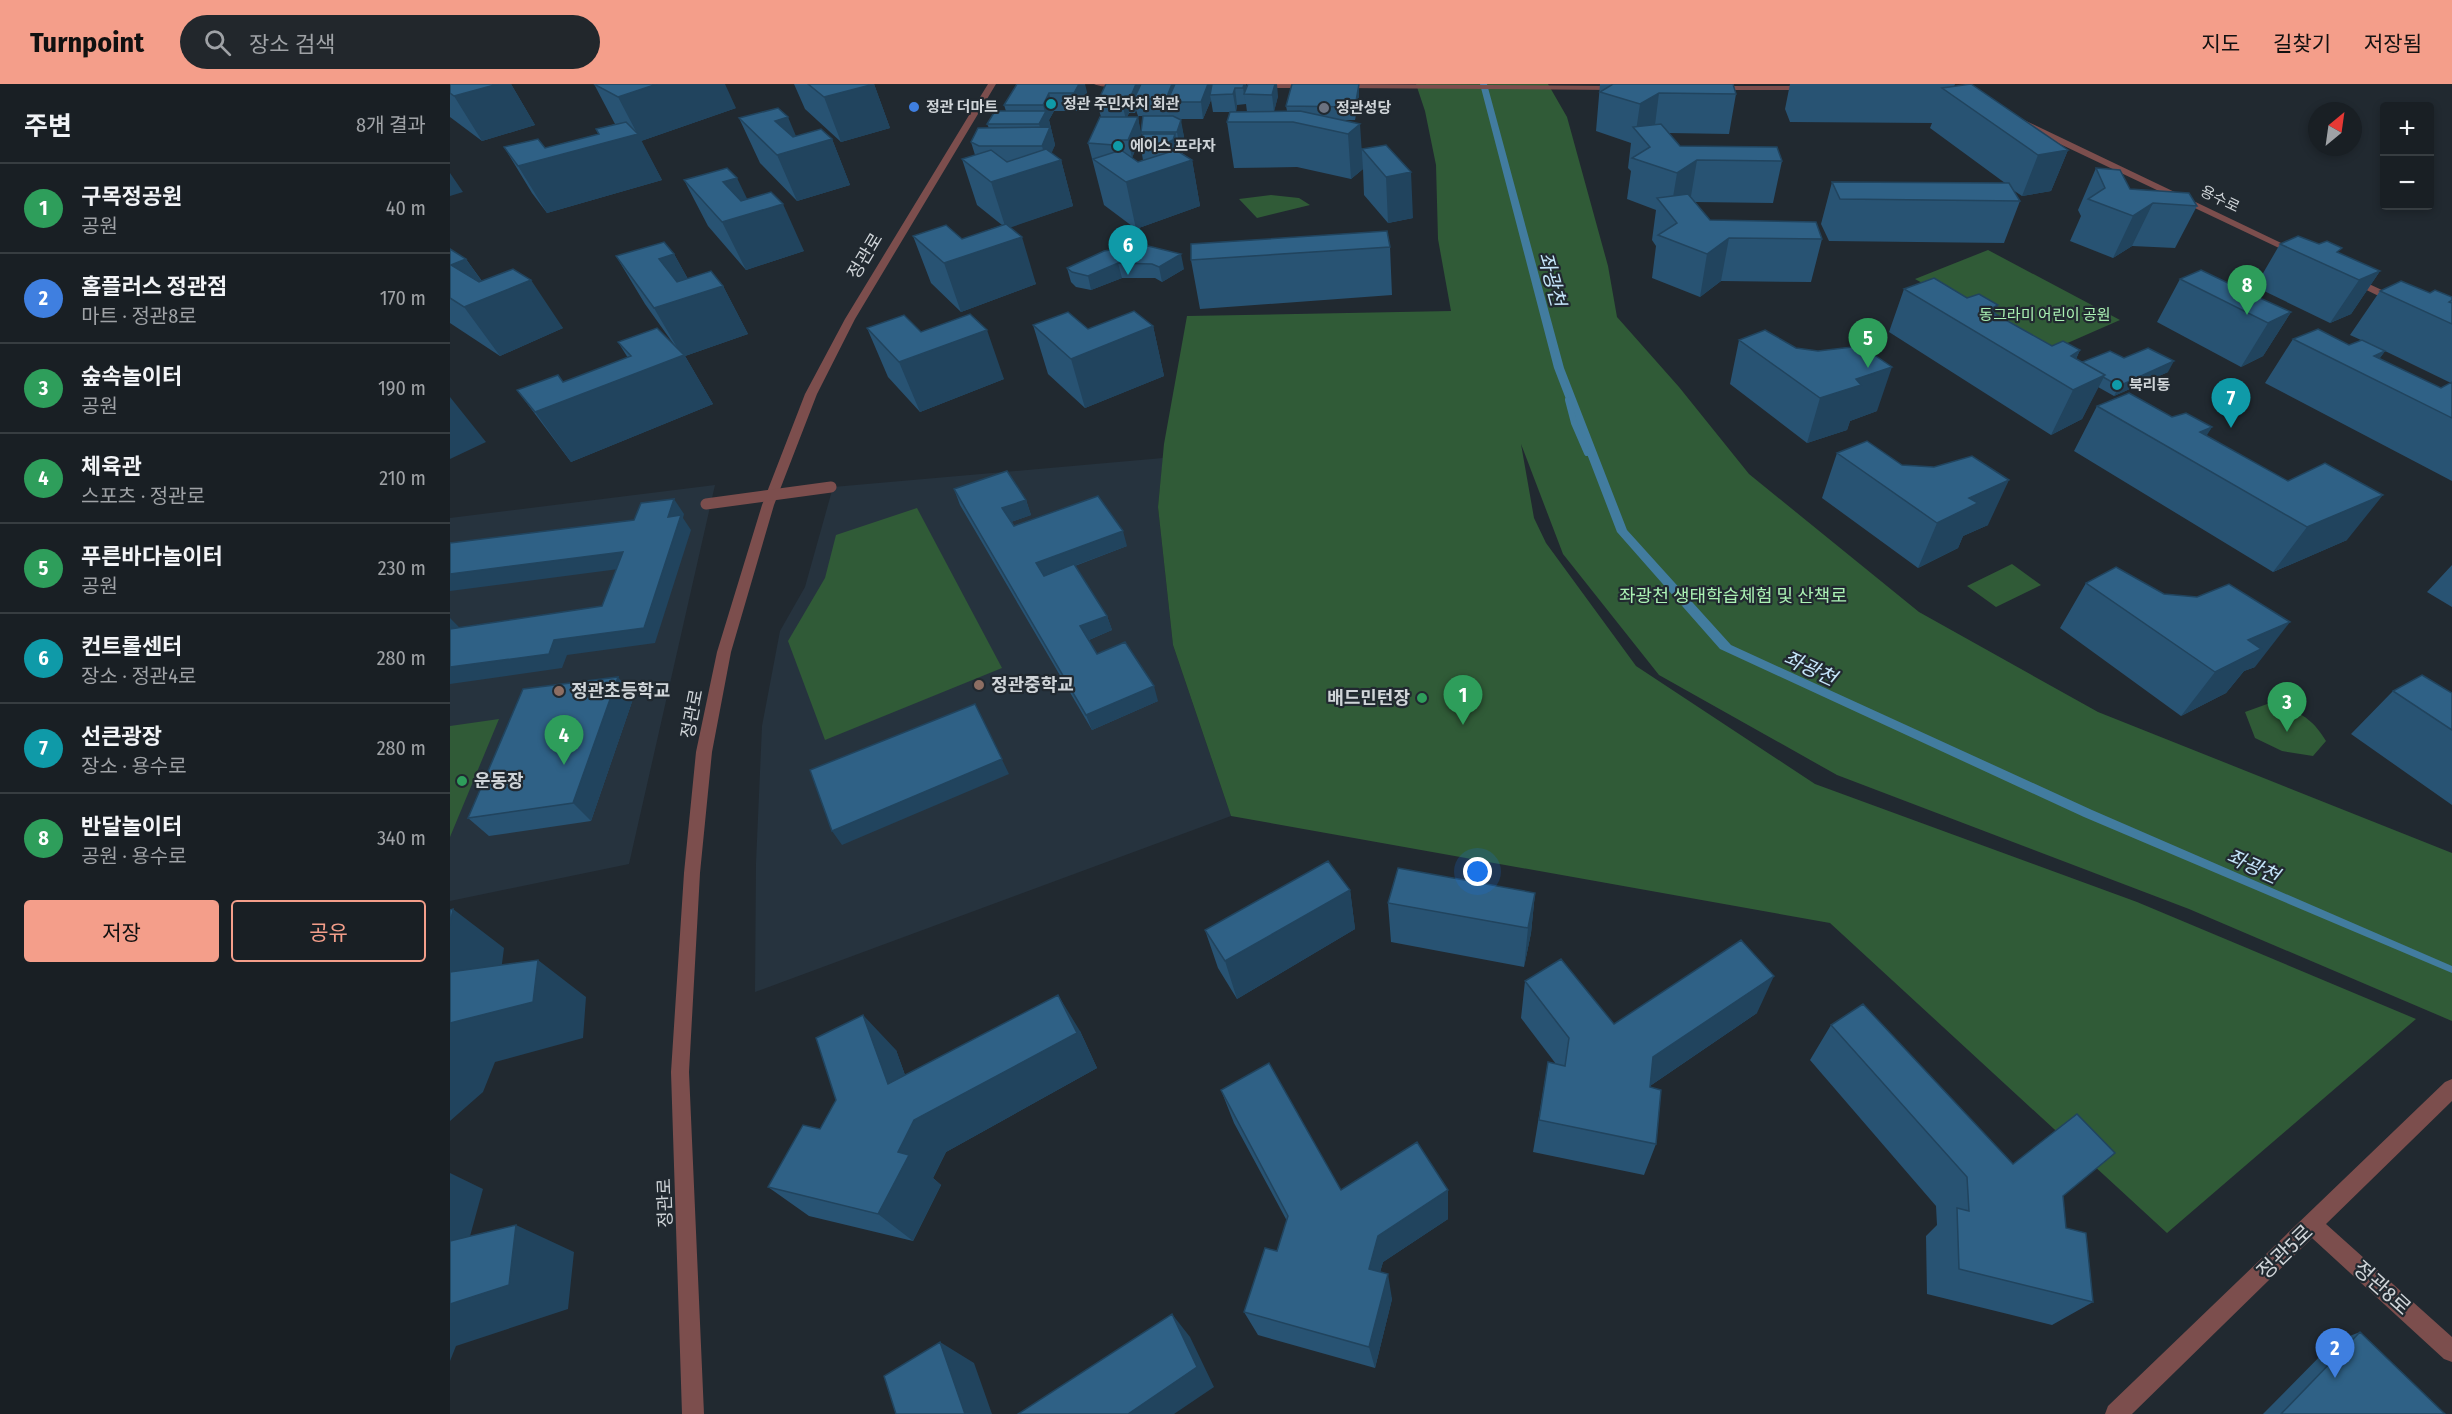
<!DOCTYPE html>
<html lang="ko">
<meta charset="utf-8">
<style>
:root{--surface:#191f24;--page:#22272c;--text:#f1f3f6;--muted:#9fa2a6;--line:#373d41;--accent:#f49e8a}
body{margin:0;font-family:"Fira Sans Condensed","Noto Sans KR",sans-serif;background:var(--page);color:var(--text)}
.controls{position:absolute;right:18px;top:18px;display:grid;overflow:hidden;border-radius:6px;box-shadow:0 3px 9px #0003}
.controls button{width:54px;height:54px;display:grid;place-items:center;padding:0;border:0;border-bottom:2px solid var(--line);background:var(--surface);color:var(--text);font:30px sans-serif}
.compass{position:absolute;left:1858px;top:18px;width:54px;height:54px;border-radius:50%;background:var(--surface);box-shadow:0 3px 9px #0003;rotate:29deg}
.you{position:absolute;left:1028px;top:788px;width:21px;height:21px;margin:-15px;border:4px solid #fff;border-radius:50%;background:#1a73e8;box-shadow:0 0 0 9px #1a73e833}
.badge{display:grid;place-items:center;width:39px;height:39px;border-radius:50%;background:var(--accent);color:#fff;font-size:20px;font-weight:700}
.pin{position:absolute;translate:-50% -50px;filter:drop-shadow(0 2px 3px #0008)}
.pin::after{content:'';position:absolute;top:32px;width:21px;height:18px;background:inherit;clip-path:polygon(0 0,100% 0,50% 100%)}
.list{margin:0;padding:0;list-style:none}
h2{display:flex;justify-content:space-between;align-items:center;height:78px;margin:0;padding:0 24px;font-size:26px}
h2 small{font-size:20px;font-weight:400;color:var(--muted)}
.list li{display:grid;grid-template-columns:39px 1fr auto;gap:18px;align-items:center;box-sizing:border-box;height:90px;padding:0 24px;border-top:2px solid var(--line)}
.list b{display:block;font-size:22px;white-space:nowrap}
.list p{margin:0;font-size:20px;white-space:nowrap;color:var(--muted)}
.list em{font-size:20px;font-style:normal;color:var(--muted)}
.actions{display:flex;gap:12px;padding:18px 24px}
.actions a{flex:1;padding:14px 0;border:2px solid var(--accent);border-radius:6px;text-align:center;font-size:21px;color:var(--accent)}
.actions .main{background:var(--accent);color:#111}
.icon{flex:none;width:33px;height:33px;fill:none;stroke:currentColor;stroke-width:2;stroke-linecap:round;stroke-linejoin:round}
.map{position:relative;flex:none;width:2002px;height:1330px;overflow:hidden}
header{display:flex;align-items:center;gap:36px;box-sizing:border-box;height:84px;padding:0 30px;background:var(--accent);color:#111}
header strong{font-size:28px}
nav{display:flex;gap:33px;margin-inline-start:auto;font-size:21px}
.search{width:420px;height:54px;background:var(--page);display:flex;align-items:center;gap:15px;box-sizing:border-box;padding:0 21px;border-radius:33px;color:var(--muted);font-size:22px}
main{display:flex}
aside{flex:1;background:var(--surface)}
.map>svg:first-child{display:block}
.built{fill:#26333e}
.green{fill:#305b37}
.water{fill:#427c9f}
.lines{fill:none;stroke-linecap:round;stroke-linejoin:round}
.stream{stroke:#427c9f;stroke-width:6}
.minor{fill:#7c4e4d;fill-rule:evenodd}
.minor-bridge{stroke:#7c4e4d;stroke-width:11}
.wall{fill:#285373;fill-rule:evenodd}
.shaded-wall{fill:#21445e}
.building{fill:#2f6186;stroke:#21445e;stroke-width:1.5}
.culture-dot{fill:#0f9aa8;stroke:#212930;stroke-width:2}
.shop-dot{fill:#3f7fe0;stroke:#212930;stroke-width:2}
.worship-dot{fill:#6b7280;stroke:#212930;stroke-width:2}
.education-dot{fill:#8d6e63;stroke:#212930;stroke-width:2}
.leisure-dot{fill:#2e9e5b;stroke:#212930;stroke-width:2}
.labels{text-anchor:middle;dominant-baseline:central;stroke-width:4.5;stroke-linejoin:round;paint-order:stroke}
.far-poi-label{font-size:15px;font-weight:bold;fill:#cfd4d8;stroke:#212930;text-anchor:start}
.far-street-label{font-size:15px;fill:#cfd4d8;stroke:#212930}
.far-park-label{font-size:15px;fill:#abf2b4;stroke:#212930}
.street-label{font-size:18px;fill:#cfd4d8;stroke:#212930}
.park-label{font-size:18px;fill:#abf2b4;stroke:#212930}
.poi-label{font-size:18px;font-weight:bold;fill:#cfd4d8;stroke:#212930;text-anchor:start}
.water-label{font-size:20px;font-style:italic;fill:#c4e4f9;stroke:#212930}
.near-street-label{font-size:21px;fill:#cfd4d8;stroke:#212930}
</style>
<header>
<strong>Turnpoint</strong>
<div class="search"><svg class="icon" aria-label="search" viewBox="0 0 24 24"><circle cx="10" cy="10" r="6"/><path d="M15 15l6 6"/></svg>장소 검색</div>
<nav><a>지도</a><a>길찾기</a><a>저장됨</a></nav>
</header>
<main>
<aside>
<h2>주변<small>8개 결과</small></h2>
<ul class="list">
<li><span class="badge" style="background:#2e9e5b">1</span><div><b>구목정공원</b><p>공원</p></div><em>40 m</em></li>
<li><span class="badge" style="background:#3f7fe0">2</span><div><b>홈플러스 정관점</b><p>마트 · 정관8로</p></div><em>170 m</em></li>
<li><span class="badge" style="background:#2e9e5b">3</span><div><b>숲속놀이터</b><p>공원</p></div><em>190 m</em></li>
<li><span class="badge" style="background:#2e9e5b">4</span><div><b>체육관</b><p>스포츠 · 정관로</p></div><em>210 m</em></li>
<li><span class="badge" style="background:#2e9e5b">5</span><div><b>푸른바다놀이터</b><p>공원</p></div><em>230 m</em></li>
<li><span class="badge" style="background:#0f9aa8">6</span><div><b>컨트롤센터</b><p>장소 · 정관4로</p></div><em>280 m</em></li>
<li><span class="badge" style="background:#0f9aa8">7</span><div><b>선큰광장</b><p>장소 · 용수로</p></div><em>280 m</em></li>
<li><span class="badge" style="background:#2e9e5b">8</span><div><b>반달놀이터</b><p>공원 · 용수로</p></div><em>340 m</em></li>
</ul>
<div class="actions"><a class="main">저장</a><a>공유</a></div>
</aside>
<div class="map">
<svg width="2002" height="1330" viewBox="0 0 2002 1330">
<rect width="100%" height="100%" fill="#212930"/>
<path class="built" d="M713,374L708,423L723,561L781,732L305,908L306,779L312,642L330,547L355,503L383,403Z
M265,401L179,780L0,817V434Z"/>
<path class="green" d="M966,0H1098L1117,33L1158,182L1167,233L1229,303L1299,390L1469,528L1648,628L2002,769V937L1739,825L1387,691L1209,591L1113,470L1071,360L1084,434L1096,459L1186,582L1365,700L1687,818L1966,935L1717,1149L1380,839L781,732L723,561L708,423L714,360L737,232L1001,227L988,155L986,81L975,27Z
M821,111L849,114L860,121L807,134L789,115Z
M1538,166L1670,236L1597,268L1465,195Z
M467,424L552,584L375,656L338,557L375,494L386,451Z
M1562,480L1591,501L1546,523L1517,502Z
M1820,619C1847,627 1861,632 1876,657L1863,672L1832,667L1805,654L1795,628Z
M49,635L0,753V642Z"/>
<path class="water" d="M1030,0H1037L1040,11L1114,284L1177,446L1281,561L1642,726L2002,882V889L1634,733L1270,565L1167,448L1104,284Z"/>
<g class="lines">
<path class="stream" d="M1118,316L1124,339L1137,369"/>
<path class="minor" d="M538,0H546L405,235L367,310L324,421L281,568L262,668L250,789L239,988L254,1330H232L221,988L234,789L246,668L267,568L312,421L355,310L395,235Z
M644,0H679C671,4 652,4 644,0Z
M804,0H862L865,2L861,4H807L803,2Z
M885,0L1167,2L1171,4L1167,6L888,4L884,2Z
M1263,2H1359L1363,4L1359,6H1266L1262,4Z
M1568,36H1574L1852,169L1844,171L1568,40Z
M1902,192L1951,215L1952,217L1943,219L1898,197L1897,195Z
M2002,995V1017L1876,1140L2002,1253V1278L1994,1275L1862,1154L1682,1330H1655L1658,1322L1995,998Z"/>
<path class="minor-bridge" d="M256,420L381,403"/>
</g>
<path class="wall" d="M0,0H61L85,41L32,57L0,33Z
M144,0L286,24L191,57L212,96L97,129L82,109L54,63L95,64L148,50L146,45L165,40Z
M344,0H424L440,44L391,58L355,25Z
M567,0L637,8L628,27H604L599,36L605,61L601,69L611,76L623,122L560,143L586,200L511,228L481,199L463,152L512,155L552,141L527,121L512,75L525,71L521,58L539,44L537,40L556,27L554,21Z
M656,0H796L797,4L828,12L824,27H837L836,22L909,12L905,36H894L912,65L936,61L963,134L938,139L914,111L913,85L901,95L847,83L784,84L777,38L780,28H763L761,16L753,35H730L734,53L730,66H728L729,67L742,76L750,122L686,145L654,121L638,59L651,33L647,19ZM796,20L797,28H786L787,21ZM686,26L688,32H693L691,48L692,53L690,59L693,76L688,78L682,74L691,51L688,33H677L679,29H685Z
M1150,0H1283L1286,10L1279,50L1219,49L1230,62L1332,77L1323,119L1245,118L1260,136L1372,155L1361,198L1271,197L1250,213L1202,194L1206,162L1202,156L1206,126L1177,115L1181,87L1178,84L1181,59L1146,47Z
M1340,0H1505L1504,3L1618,66L1601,107L1572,112L1563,106L1570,117L1554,159L1379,157L1371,140L1382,98L1555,99L1480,44L1482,39L1340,38L1335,25Z
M289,34L346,52L382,55L400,101L347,117L310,79Z
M1646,84L1680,105L1747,122L1725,164L1682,162L1663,174L1620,157L1631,132L1628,126Z
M234,96L297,115L354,167L296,186L258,142Z
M1830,160H1869L1930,187L1901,230L1880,239L1812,206L1808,213L1841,228L1813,272L1791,283L1707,238L1730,195L1784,202L1805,203Z
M940,163L942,211L750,225L741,176Z
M0,165L16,175L32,197L113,244L50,272L0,239Z
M654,167L734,185L712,198L705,194H672L641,206L626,203L621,198L617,184Z
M224,170L238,195L273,202L298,250L235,272L263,320L121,378L67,306L113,298L178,274L168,258L225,262L195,220L166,172Z
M1454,205L1545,229L1602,262L1630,266L1626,275L1632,278L1674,274L1718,288L1664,312L1648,303L1632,335L1601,351L1439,248Z
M1930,207L1980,209L2002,213V397L1815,299L1843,255L1899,261L1911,256L1900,251ZM1935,267L2001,299L1991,304L1929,275Z
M583,241L638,245L703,242L714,292L635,324L598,290Z
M417,244L471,248L554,295L470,328L438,293Z
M1289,256L1427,327L1400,337L1397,346L1357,359L1280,300Z
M1647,322L1722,333L1762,343L1756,351L1897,456L1823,488L1624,367Z
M1387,369L1538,441L1513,452L1508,464L1468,484L1372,414Z
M504,405L576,416L581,431L561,438L564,442L677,462L625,482L657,532L662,546L639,556L647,570L708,617L642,646L510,421Z
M2002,481V523L1977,508Z
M1636,499L1805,583L1794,587L1776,609L1731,632L1610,544Z
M1943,607L2002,609V721L1901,650Z
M184,612L141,737L39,752L18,734Z
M900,806L905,845L787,915L768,884L755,846Z
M1085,809L1081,849L1074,883L941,858L938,819Z
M1075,897L1164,940L1307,929L1200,1002L1206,1060L1194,1091L1083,1068L1098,978L1106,980L1071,934Z
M1381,941L1563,1080L1613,1112L1616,1144L1643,1218L1602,1241L1477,1210L1476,1152L1487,1141L1486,1122L1360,976Z
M630,947L647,984L496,1068L483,1094L491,1101L463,1157L359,1132L318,1103L370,1045L386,1016L446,966L455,991Z
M771,1006L891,1106L998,1135L933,1178L930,1188L942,1215L925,1284L808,1251L794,1228L827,1167L837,1137L784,1039Z
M1910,1248L1995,1330H1813L1884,1258Z"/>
<path class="shaded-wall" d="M48,0H61L85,41L32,57L4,12Z
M207,0H275L286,24L191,57L168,13Z
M424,0L440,44L391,58L374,13Z
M629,0H635L637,8L628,27L624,9Z
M686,0H692L684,15L686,26L685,29L681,12Z
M722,0H728L717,18L720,33L716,15Z
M758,0H762L760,11L761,16L753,35L751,18Z
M794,0H796L797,10H794L796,21L793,4Z
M825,0H827L828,12L824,28L822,11Z
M909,0V12L905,36V23Z
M785,4L787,21L786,28L783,10Z
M599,9L604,27L599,36L605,61L597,80L592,62L594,57L589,40L595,28L593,21Z
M1209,9L1204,49L1186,47L1190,20Z
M675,12L679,29L676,36L672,19Z
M338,33L351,64L382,55L400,101L347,117L327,71L325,37Z
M688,33L691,51L682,74L678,56Z
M731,36L734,53L730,66L727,48Z
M910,40L913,85L901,95L898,50Z
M188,50L212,96L97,129L68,82Z
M725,50L729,68L719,77L716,59Z
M671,56L675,74L668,79L664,61Z
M1618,66L1601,107L1572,112L1588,71Z
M611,76L623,122L556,145L541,98Z
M742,76L750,122L686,145L676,98Z
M1247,76L1240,118L1220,131L1227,89Z
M961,88L963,134L938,139L936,93Z
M0,89L13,108L0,112Z
M287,94L304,129L333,120L354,167L296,186L272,138L273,98Z
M1703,119L1682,162L1663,174L1683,132Z
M572,153L586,200L511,228L494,179Z
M1279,154L1271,197L1250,213L1257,170Z
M224,170L246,210L273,202L298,250L235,272L263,320L121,378L85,328L232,272L204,224L209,175Z
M731,170L734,185L712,198L709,183Z
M16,175L42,212L81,196L113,244L50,272L14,223L1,181Z
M668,179L672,194L641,206L638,192Z
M1930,187L1901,230L1880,239L1909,196Z
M1812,206L1798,229L1803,211Z
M1548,221L1535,254L1538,226Z
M1841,228L1813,272L1791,283L1818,239Z
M703,242L714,292L635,324L621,275Z
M537,246L554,295L470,328L449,278Z
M1630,266L1614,301L1621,272Z
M1935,267L1917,292L1924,272Z
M1724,277L1718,288L1664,312L1669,302Z
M1442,283L1427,327L1400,337L1397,346L1357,359L1370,314L1406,295Z
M1655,291L1632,335L1601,351L1623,306Z
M0,313L36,358L0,375Z
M1762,343L1741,377L1750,348Z
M1559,396L1538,441L1513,452L1508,464L1468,484L1487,439L1519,414Z
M1933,411L1897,456L1823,488L1857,443Z
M224,415L234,430L233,434L241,446L205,559L117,571L112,584L0,600V583L104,556L194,544L218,433Z
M576,416L581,431L558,439L552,424Z
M673,447L677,462L592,494L586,479Z
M173,468L184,483L0,507V490Z
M657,532L662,546L636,557L630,542Z
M0,534L9,543L5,562L0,557Z
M1840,538L1805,583L1794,587L1776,609L1731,632L1765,588L1798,556Z
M168,593L184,612L141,737L123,719Z
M704,602L708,617L642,646L636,631Z
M525,620L559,690L392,761L382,747Z
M900,806L905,845L787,915L775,877Z
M1085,809L1081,849L1074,883L1078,844Z
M3,825L54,864L46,926L0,895V841Z
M88,876L136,913L133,954L45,978L33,1008L0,1037V939Z
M1324,892L1307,929L1191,1008L1203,973Z
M608,911L630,947L647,984L496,1068L483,1094L491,1101L463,1157L428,1130L448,1068L438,1000L413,931L446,966L470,1033Z
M0,1089L33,1105L8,1196L0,1193Z
M998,1106V1135L933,1178L924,1210L919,1185L928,1152Z
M66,1141L124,1168L118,1225L6,1262L0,1277V1220Z
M938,1190L942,1215L925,1284L919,1263Z
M722,1230L740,1253L764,1303L724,1330H678Z
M490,1258L524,1279L542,1330H515Z"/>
<path class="building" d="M0,0H48L4,12L0,9Z
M144,0H207L168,13Z
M358,0H424L374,13Z
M567,0H629L624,9H599L593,21H554Z
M656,0H686L681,12H675L672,19H647Z
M691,0H722L716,15H684Z
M725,0H758L751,18H717Z
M762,0H794L793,4H785L783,10L760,11Z
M798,0H825L822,11L794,10Z
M842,0H909L905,23L836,22Z
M1163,0H1283L1286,10L1209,9L1190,20L1150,8Z
M1521,0L1618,66L1588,71L1492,4Z
M328,24L338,33L325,37L343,53L371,45L382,55L327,71L289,34Z
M545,27H596L589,40H537Z
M850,27L910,40L898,50L843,38H777L780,28Z
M693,32H723L731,36L727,48H691Z
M650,33H688L678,56H671L664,61L638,59Z
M176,38L188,50L68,82L54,63L88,55L95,64L149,50L146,45Z
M1211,40L1230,62L1327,63L1332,77L1247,76L1227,89L1182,74L1200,63L1183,43Z
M600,43L592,62H529L521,58L528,44Z
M693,50H725L723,56L716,59H690Z
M936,61L961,88L936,93L912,65Z
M596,65L611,76L541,98L512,75L541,66L557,78Z
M671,66L688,78L726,66L742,76L676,98L643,75Z
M277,84L287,94L273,98L291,117L321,108L333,120L272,138L234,96Z
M1646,84L1670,86L1680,105L1739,109L1747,122L1703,119L1683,132L1638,115L1655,104Z
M1382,98L1559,99L1570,117L1390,115Z
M1238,110L1260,136L1366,138L1372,155L1279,154L1257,170L1208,151L1227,139L1207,114Z
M556,140L572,153L494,179L463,152L496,141L512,155Z
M937,147L940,163L741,176V160Z
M1848,152L1869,160L1877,157L1892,164L1887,168L1930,187L1909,196L1830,160Z
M214,158L224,170L209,175L227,198L261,187L273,202L204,224L166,172Z
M698,162L731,170L709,183L702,180L668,179L638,192L622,188L617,184L654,167L677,163Z
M0,165L16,175L1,181L29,198L63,185L81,196L14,223L0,214Z
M1751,186L1784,202L1793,198L1812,206L1803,211L1841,228L1818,239L1730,195Z
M1484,194L1517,214L1529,210L1548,221L1538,226L1602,262L1613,257L1630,266L1621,272L1655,291L1623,306L1454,205Z
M1951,197L1980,209L1985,206L2002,213V216L1999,218L2002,219V240L1930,207Z
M684,227L703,242L621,275L583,241L618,228L638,245Z
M520,230L537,246L449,278L417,244L454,231L471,248Z
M207,244L234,271L85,328L67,306L108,291L113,298L181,272L168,258Z
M1868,245L1899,261L1912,256L1935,267L1924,272L1991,304L2002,298V334L1843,255Z
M1315,246L1346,264L1368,267L1411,262L1442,283L1406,295L1411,301L1370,314L1289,256Z
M1698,264L1724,277L1669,302L1653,293L1655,291L1632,278L1660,267L1674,274Z
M1679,309L1722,333L1736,329L1762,343L1750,348L1838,397L1875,379L1933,411L1857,443L1647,322Z
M1417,357L1452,381L1484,383L1522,372L1559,396L1519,414L1528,419L1487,439L1387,369Z
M557,387L576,416L552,424L564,442L648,412L673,447L586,479L594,492L624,480L657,532L630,542L647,570L675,558L704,602L636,631L504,405Z
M224,415L218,433L231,431L194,544L104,556L99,570L0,583V545L152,522L173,468L0,490V459L184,436L191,419Z
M1666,483L1714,510L1747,513L1779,500L1840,538L1798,556L1811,565L1765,588L1636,499Z
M1972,591L2002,609V646L1943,607Z
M168,593L123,719L18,734L73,605Z
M525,620L552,675L382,747L360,686Z
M878,777L900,806L775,877L755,846Z
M948,784L1085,809L1078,844L938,819Z
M3,825L0,841V826Z
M1291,856L1324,892L1203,973L1200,1003L1211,1006L1206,1060L1089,1036L1098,978L1115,982L1119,954L1075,897L1111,875L1164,940Z
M88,876L83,918L0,939V888Z
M608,911L627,949L464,1036L448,1068L459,1071L428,1130L318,1103L353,1041L370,1045L386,1016L366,954L413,931L438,1000Z
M1413,920L1563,1080L1627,1030L1665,1069L1613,1112L1616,1144L1636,1149L1643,1218L1509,1185L1507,1124L1519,1127L1517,1093L1381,941Z
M819,979L891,1106L967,1058L998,1106L928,1152L919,1185L938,1190L919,1263L794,1228L815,1164L827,1167L838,1132L771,1006Z
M66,1141L59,1201L0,1220V1157Z
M722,1230L747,1283L678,1330H568Z
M1910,1248L1995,1330H1831Z
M490,1258L515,1330H446L434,1292Z"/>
<g class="culture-dot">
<circle cx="601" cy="20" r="6"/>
<circle cx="668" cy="62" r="6"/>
<circle cx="1667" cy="301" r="6"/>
</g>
<circle class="shop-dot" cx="464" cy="23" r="6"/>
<circle class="worship-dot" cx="874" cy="24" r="6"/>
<g class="education-dot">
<circle cx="529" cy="601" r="6"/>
<circle cx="109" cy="607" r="6"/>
</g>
<g class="leisure-dot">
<circle cx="972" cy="614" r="6"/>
<circle cx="12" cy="697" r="6"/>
</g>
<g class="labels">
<g class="far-poi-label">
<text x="613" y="20">정관 주민자치 회관</text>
<text x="476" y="23">정관 더마트</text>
<text x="886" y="24">정관성당</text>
<text x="680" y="62">에이스 프라자</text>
<text x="1679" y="301">북리동</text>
</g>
<g class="far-street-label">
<text transform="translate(1770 115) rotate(26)">용수로</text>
</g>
<g class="far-park-label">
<text x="1595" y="231">동그라미 어린이 공원</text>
</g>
<g class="street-label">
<text transform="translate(415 172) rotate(-59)">정관로</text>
<text transform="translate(242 630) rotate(-79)">정관로</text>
<text transform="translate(215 1119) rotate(-92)">정관로</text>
</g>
<g class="park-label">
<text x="1283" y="512">좌광천 생태학습체험 및 산책로</text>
</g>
<g class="poi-label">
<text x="541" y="601">정관중학교</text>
<text x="121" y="607">정관초등학교</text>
<text x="960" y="614" text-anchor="end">배드민턴장</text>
<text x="24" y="697">운동장</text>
</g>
<g class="water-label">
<text transform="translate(1102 195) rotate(75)">좌광천</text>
<text transform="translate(1360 584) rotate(25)">좌광천</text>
<text transform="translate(1803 782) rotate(24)">좌광천</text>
</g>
<g class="near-street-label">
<text transform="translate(1835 1168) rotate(-44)">정관5로</text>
<text transform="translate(1932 1204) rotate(42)">정관8로</text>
</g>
</g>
</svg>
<div class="controls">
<button>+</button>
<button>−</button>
</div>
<svg class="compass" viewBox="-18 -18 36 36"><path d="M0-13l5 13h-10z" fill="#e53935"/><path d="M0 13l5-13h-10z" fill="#9fa2a6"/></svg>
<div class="you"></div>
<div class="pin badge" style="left:1013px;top:641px;background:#2e9e5b">1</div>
<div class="pin badge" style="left:1885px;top:1294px;background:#3f7fe0">2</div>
<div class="pin badge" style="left:1837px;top:648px;background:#2e9e5b">3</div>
<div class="pin badge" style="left:114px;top:681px;background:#2e9e5b">4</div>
<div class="pin badge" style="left:1418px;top:284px;background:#2e9e5b">5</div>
<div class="pin badge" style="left:678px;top:191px;background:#0f9aa8">6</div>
<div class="pin badge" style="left:1781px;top:344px;background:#0f9aa8">7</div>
<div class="pin badge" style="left:1797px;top:231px;background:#2e9e5b">8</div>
</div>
</main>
